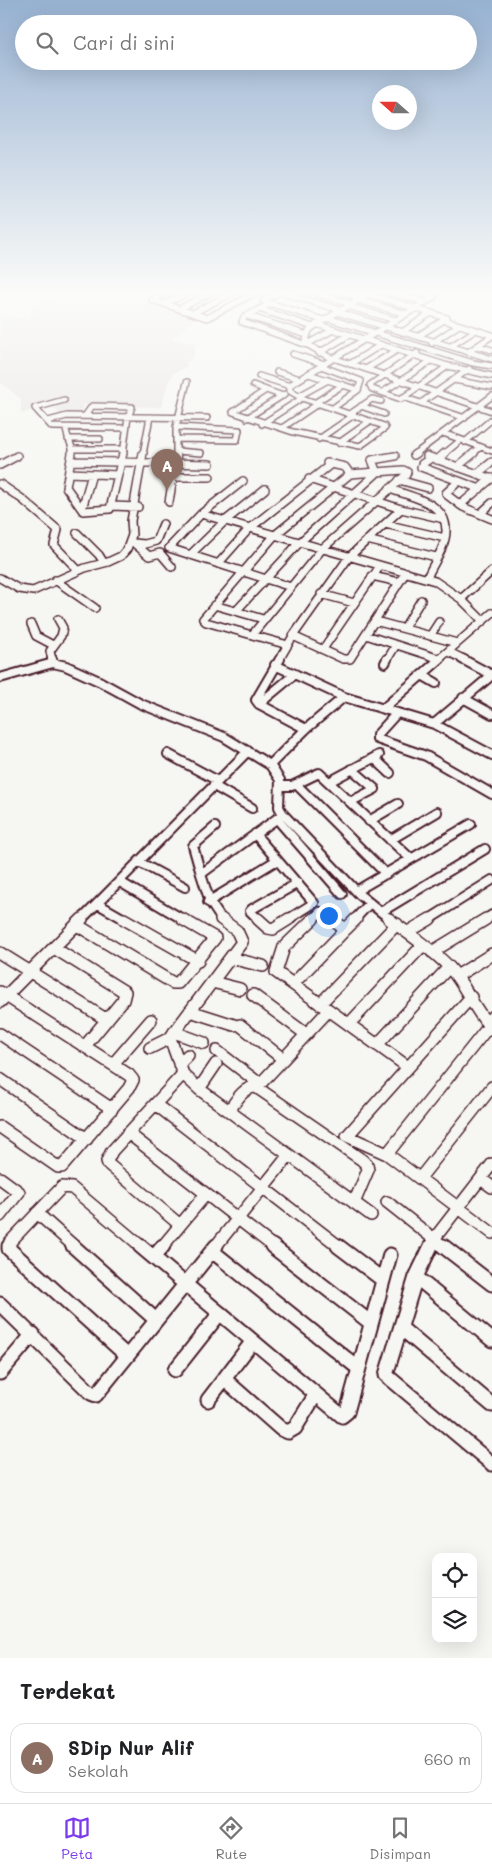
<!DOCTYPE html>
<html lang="id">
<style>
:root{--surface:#fff;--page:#f2f2f2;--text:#202124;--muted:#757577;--line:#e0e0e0;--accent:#7c3aed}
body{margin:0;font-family:Mali,sans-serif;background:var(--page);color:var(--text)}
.controls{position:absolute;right:15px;bottom:15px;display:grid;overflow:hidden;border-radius:10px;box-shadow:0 5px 20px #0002}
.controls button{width:45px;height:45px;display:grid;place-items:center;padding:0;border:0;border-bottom:1px solid var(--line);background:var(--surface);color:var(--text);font:25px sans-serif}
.compass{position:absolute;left:372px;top:85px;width:45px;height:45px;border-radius:50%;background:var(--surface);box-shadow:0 5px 20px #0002;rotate:291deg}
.you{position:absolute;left:328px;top:915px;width:18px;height:18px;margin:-12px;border:4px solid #fff;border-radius:50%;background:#1a73e8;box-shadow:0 0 0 8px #1a73e833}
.badge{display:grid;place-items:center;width:32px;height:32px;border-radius:50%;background:var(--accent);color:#fff;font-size:16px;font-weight:700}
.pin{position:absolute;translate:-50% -41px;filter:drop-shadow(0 1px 2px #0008)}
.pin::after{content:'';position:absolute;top:26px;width:18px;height:15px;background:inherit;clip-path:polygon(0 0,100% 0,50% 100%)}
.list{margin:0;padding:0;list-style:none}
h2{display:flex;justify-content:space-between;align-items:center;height:65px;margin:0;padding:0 20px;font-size:21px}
h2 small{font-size:16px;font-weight:400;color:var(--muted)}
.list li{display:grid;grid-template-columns:32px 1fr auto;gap:15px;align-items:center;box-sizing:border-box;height:70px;margin:0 10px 10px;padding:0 10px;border:1px solid var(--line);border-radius:15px}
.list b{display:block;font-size:19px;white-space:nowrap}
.list p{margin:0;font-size:16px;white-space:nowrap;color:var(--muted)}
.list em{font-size:16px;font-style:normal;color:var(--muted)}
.icon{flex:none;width:28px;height:28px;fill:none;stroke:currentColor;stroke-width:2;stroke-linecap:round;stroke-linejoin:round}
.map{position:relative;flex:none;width:492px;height:1658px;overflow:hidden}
.search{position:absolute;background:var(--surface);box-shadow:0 5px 20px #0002;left:15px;right:15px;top:15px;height:55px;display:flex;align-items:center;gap:12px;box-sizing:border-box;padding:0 18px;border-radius:28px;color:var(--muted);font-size:19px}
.sheet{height:145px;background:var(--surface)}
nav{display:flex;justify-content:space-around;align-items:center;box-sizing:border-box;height:70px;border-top:1px solid var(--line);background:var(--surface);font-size:14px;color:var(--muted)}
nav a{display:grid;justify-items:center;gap:2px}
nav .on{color:var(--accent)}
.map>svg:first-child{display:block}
.built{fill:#e9e6e3}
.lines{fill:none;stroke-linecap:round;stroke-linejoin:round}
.minor-far4-casing{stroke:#4a1f2b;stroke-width:8}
.minor-far3-casing{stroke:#4a1f2b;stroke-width:10}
.minor-far2-casing{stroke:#4a1f2b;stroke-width:12}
.minor-far1-casing{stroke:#4a1f2b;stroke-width:14}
.minor-casing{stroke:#4a1f2b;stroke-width:17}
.minor-far4{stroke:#f6f6f2;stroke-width:5}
.minor-far3{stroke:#f6f6f2;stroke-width:7}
.minor-far2{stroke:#f6f6f2;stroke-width:8}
.minor-far1{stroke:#f6f6f2;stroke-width:11}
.minor{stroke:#f6f6f2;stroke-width:13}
</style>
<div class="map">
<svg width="492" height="1658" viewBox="0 0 492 1658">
<rect width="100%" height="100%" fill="#f6f6f2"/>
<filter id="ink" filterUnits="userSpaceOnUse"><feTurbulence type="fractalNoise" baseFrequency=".02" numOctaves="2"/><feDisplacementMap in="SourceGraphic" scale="10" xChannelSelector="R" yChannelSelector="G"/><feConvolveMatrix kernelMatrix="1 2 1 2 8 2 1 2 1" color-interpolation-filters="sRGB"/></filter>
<g filter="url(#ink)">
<path class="built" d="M67,290H131L144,293L141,297L198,316L172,339L196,344L193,357L186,363L187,367L174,373L168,383L161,407L84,405L79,414L61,415L50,405L21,414V399L0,382V315L28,319L33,312V306Z"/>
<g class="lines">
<g class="minor-far4-casing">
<path id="minor-far4" d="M171,290L152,300L207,318L261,290
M283,290L263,301L323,320
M306,290L351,304
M335,290L361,298
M375,290L313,327L309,331L306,340L310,346L327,356L492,411
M382,290L425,302
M412,290L434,297
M277,291L340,310
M368,294L447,318L444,320
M358,300L406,314
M165,304L193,290
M270,304L244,317L242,322L310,346
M348,306L395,320
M179,309L216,290
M259,309L313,327
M337,312L492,359
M193,313L238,290
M248,316L307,335
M327,318L473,363L492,366
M316,324L448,366L492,376
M402,332L431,313
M418,336L444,320L492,335
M309,343L333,330
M432,343L459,325
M451,346L476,330
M478,346L492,350
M468,352L492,336
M319,353L349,335
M293,354L324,364
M350,364L381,345
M321,366L361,381L358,390L343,385
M366,369L397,350
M277,372L300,379
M309,374L343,385L316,402
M259,376L290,386
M454,380L492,387
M253,385L266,390
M383,392L431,361
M283,396L266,390L233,412L293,432L360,446L385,428L384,426L302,398L290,391V385L434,297
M299,396L328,380
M403,397L465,418
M401,399L372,389L370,385L417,353
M401,399L448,366
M64,400L35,408L52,427L126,428
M421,403L469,369
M361,406L384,414
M333,408L358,390
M350,414L372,399L381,401
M85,416L92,406L132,407L128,417L123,454
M247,418L285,394
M48,421L67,416L207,418
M262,424L302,398
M176,427L239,430L237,440L176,439
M66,428C66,438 74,445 72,454
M282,428L319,403
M443,433L492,451
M68,439H100
M319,439L354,415
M465,442L492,419
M339,443L370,421
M73,449H124
M177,451L201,453
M143,454L150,417
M176,454V427L187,382
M415,454L492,396
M444,454L461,440
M472,454L481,447"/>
</g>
<g class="minor-far3-casing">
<path id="minor-far3" d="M72,453L66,487L83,511L110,509L123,453
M414,455L417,453
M427,456L492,479
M431,458L422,464L421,467L459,481L446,493L447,495L463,507L492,519
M437,460L445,453
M71,461L210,464
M327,463L345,467L350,474
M0,465L17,456
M457,467L474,453
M403,470L407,472L406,475L322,549L252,635L206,622L203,619L275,535L350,474Z
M69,473L118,475
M377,473L372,460L395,456
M477,474L492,462
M173,477H210
M309,479L401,509L444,519
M399,480L428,488
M243,481L201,514L169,548L291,587
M459,481L480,489
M0,484L22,499L58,530L54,545L78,570
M389,489C414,497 453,504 445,539C442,553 432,565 427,578
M169,502L177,453
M460,505L492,478
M112,506L138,507
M82,509L92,474
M201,514L435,581L461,599L483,621
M480,514L492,503
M385,524L445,538
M77,533L99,555L104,563
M367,540L436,557
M134,543L145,544L156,541L163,524
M135,544L149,556L160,553L172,567
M190,555L225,521L265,489
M218,564L249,529L331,464
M372,576L399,582
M0,578L19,589L33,591L85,568L108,562L121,556L127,549L132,535L131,521L143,453
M55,580L95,608
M321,594L354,603
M461,599L492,571
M214,605L263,619
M236,611L299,543L377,473
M375,621L457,643
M31,624L36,636L53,645
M404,628L421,600
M252,635L288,645
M366,635L440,659
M293,636L343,659H350L406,572
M430,636L439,622
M323,649L380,566
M449,652L465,660
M52,660L50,651L61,636L63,628L58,619
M279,660L293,636L349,557L401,509
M387,660L396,645
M438,660L492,613"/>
</g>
<g class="minor-far2-casing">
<path id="minor-far2" d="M52,659L53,663
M280,659L256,700L259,704L306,729
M462,659L492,675
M385,663L387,659
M275,665L344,697L434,724L492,755
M422,675L436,683
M0,678L53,663L66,666L99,681L141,704L224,737L270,765L280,780L279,807L283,814L360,895L391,920
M463,698L492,714
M259,704L295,674
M384,708L440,659
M397,713L377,735V739L426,756L492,794
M434,724L492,675
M168,754L218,781
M374,758L390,773
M270,765L306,729L344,697
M329,782L379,755
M296,784L386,874
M214,786L252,808
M280,786H292L319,773L411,859
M350,802L375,789L352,769
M277,819L342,894
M369,821L398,804
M255,834L314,903L287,920
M390,840L437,812
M139,862L185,887
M201,874L193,846L215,827
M120,882L184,920
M356,891L471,824
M208,902L277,860
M98,904L126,920
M381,912L485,849
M81,920L248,751
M222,920L210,902L201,874L283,814
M259,920L250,911L252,909L298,883
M312,920L320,912L332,920
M354,920L370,903
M428,920L492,880
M484,920L492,915"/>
</g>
<g class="minor-far1-casing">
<path id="minor-far1" d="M124,919L198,961
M221,919L237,931L242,942L170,1038L183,1074L199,1089L371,1215
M258,919L268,928L273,929L289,919
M313,919L284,947L276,972L408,1067
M330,919L346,929L356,919
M389,919C408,934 434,950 450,968C467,987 474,1011 492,1029
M77,925L173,983H178L215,938L182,919
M408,932L430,919
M54,948L125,992L123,1000L85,1046
M432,952L486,919
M0,953L107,1020
M230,958L263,966
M457,976L492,954
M212,982L240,989
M293,984L346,929
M0,992L129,1075L133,1080L129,1088L62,1167H58L0,1127
M253,995L306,1034
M471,997L347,1136L387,1154L492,1233
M0,1002L82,919
M320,1004L397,924
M190,1011L234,1025
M349,1024L423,945
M240,1025L283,1059
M174,1032L204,1043
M0,1034L112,1109
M377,1045L449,967
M150,1048L170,1038
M217,1051L256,1081L262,1082L329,1010
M113,1064L151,1020
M179,1064L188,1055
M0,1079L87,1139
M199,1089L216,1064
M155,1104L340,1247
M229,1111C236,1101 243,1087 256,1087L362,1160L367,1165L368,1170L354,1203
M128,1133L274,1247
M387,1154L489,1026L492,1017
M0,1178L19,1192L0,1216
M420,1178L492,1087
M481,1179L492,1187
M387,1202L444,1247
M37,1213L75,1247
M180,1225L108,1164L107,1161L112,1151L183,1074
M9,1247L10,1242L62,1187L72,1188L142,1247
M162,1247L206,1194
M215,1247L289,1155
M430,1247L434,1239L492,1164"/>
</g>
<g class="minor-casing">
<path id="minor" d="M9,1246V1249L127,1356
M73,1246L156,1320
M140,1246L342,1416L347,1412L390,1255
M272,1246L371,1323
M338,1246L383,1280
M431,1246L416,1277L386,1375L492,1464
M443,1246L492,1284
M212,1251L358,1368
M154,1257L163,1246
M416,1277L492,1340
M0,1304L91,1393L96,1395L216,1246
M401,1328L492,1405
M175,1370L220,1313
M0,1373L33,1334
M224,1379L281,1429L288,1432L295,1428L316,1394
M208,1400L253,1341"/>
</g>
<use href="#minor-far4" class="minor-far4"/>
<use href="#minor-far3" class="minor-far3"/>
<use href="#minor-far2" class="minor-far2"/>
<use href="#minor-far1" class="minor-far1"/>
<use href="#minor" class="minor"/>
</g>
</g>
<linearGradient id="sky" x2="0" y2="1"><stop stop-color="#96b1d1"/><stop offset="0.56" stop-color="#fbfbf9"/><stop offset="1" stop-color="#fbfbf9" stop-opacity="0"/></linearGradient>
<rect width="492" height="522" fill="url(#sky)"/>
</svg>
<div class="controls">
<button><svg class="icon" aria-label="locate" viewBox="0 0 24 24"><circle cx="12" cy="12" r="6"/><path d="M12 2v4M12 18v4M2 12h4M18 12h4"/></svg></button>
<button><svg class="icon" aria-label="layers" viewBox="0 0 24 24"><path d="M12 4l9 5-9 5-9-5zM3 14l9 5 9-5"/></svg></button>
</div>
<svg class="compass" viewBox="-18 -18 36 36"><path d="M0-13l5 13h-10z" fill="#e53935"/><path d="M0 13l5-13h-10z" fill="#757577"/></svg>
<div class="you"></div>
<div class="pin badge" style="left:167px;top:490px;background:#8d6e63">A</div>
<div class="search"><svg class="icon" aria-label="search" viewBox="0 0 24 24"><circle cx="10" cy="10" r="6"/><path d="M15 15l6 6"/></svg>Cari di sini</div>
</div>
<section class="sheet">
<h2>Terdekat<small></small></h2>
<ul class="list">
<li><span class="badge" style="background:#8d6e63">A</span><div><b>SDip Nur Alif</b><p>Sekolah</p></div><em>660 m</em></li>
</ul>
</section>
<nav>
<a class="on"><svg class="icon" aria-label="map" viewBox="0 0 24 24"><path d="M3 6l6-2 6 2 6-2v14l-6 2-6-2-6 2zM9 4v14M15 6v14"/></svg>Peta</a>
<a><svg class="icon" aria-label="directions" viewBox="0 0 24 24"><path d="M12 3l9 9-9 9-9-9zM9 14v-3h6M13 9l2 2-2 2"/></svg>Rute</a>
<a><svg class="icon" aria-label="saved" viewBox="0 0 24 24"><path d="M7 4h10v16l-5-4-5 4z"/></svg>Disimpan</a>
</nav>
